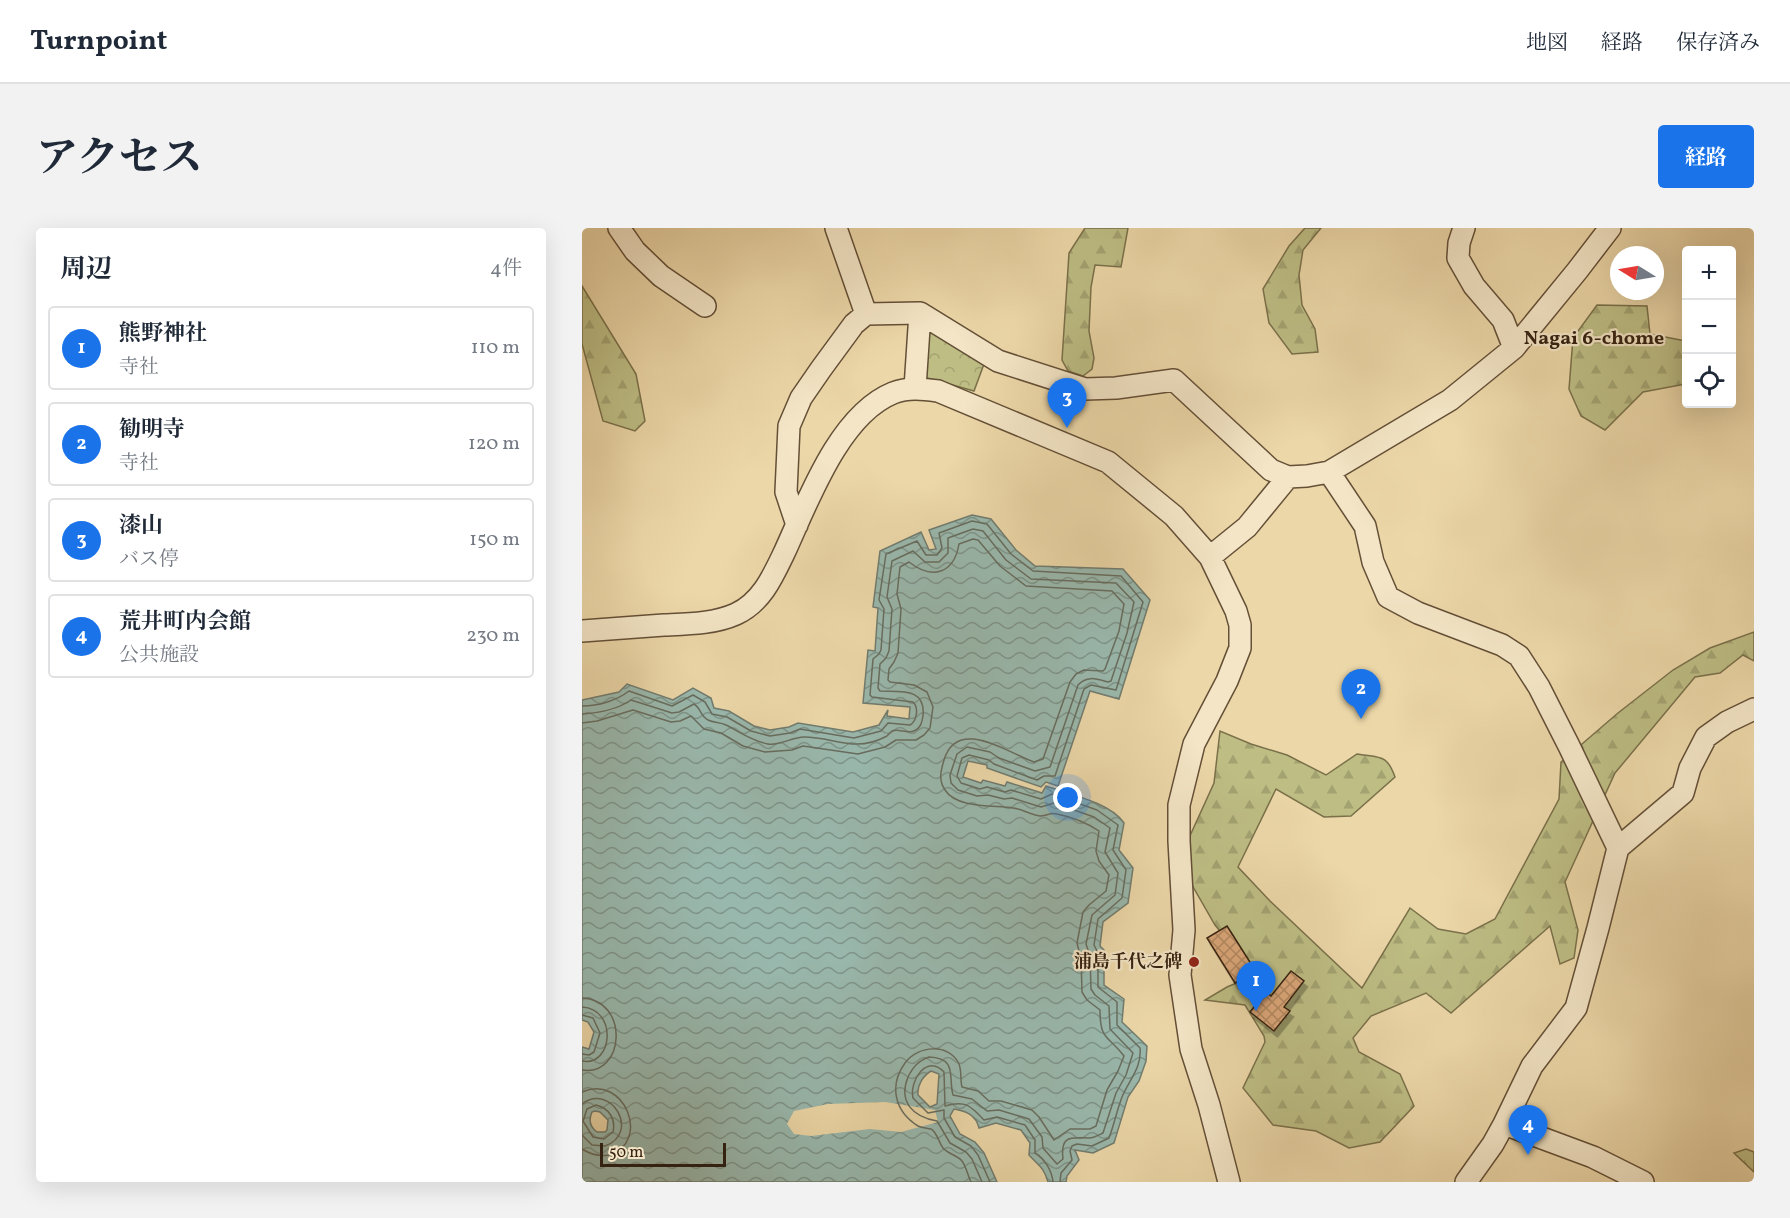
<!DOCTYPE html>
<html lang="ja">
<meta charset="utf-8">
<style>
:root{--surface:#fff;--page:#f2f2f3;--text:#1f2937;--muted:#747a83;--line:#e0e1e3;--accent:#1a73e8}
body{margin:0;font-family:Vollkorn,"Noto Serif JP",serif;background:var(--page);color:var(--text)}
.controls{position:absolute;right:18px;top:18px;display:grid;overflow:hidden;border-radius:6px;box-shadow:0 6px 24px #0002}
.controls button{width:54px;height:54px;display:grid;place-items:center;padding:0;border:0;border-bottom:2px solid var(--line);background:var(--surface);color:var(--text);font:30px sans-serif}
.compass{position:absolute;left:1028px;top:18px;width:54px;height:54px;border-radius:50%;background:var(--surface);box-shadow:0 6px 24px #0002;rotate:281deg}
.scale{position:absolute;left:18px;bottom:15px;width:126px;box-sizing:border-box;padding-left:6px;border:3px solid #362211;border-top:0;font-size:16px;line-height:21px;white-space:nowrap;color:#362211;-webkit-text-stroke:4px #f3e5c6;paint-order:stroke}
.you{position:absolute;left:486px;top:570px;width:21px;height:21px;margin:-15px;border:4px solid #fff;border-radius:50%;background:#1a73e8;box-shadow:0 0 0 9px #1a73e833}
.badge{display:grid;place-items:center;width:39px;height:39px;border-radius:50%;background:var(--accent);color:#fff;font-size:20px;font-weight:700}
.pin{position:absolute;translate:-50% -50px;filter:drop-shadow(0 2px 3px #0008)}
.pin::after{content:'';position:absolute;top:32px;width:21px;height:18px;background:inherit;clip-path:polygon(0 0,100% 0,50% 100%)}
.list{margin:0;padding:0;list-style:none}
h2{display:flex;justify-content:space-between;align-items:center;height:78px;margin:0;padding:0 24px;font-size:26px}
h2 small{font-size:20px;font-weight:400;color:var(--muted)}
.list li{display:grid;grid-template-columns:39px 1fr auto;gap:18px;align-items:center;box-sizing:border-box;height:84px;margin:0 12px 12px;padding:0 12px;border:2px solid var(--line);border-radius:6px}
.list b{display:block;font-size:22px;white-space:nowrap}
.list p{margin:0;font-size:20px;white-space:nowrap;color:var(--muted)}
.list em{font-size:20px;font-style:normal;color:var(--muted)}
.icon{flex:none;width:33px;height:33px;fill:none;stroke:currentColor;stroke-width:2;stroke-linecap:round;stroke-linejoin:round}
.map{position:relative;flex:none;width:1172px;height:954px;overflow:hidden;border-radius:6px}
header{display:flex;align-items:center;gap:36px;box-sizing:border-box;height:84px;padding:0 30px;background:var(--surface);border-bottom:2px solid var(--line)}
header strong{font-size:28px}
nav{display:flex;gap:33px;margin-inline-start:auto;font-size:21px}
.intro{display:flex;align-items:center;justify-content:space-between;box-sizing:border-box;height:144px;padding:0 36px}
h1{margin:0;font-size:42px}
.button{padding:15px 27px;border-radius:6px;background:var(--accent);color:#fff;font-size:21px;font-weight:700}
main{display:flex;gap:36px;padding:0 36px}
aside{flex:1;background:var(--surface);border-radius:6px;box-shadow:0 6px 24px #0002}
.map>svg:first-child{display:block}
.forest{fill:url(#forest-firs);stroke:#7a704a;stroke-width:1.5}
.park{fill:url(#park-crowns);stroke:#7a704a;stroke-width:1.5}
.water{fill:url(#water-waves);stroke:#717c6f;stroke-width:1.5;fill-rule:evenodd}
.pier{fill:#ecd7a8}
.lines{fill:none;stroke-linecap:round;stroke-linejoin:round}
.shore{stroke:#686d5f;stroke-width:1.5}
.building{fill:url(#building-cross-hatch);stroke:#362211;stroke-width:1.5;filter:url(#shadow)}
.minor-casing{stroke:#644f37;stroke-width:24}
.minor{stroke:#f3e5c6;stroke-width:21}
.poi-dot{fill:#8f2418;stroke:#f3e5c6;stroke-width:2}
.labels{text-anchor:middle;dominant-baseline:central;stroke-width:4.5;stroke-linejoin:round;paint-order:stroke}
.poi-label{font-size:18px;font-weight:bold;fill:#362211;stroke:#f3e5c6;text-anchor:end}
.neighbourhood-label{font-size:20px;font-weight:bold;fill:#362211;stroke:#f3e5c6}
</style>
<header>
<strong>Turnpoint</strong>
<nav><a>地図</a><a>経路</a><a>保存済み</a></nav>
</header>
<div class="intro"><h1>アクセス</h1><a class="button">経路</a></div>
<main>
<aside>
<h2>周辺<small>4件</small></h2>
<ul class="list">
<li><span class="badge">1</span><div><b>熊野神社</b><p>寺社</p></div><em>110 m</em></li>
<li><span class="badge">2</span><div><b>勧明寺</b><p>寺社</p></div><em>120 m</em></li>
<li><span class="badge">3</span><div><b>漆山</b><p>バス停</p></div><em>150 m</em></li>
<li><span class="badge">4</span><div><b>荒井町内会館</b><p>公共施設</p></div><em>230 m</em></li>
</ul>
</aside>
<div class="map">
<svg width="1172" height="954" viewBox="0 0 1172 954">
<defs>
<pattern id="forest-firs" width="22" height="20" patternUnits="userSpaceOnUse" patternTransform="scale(1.5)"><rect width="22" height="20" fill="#bdbd84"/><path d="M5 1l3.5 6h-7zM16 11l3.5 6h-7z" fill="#a3a271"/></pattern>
<pattern id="park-crowns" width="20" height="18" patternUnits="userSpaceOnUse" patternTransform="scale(1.5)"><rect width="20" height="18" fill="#bdbd84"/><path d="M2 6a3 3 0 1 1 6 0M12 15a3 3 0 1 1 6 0" fill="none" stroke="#a3a271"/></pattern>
<pattern id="water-waves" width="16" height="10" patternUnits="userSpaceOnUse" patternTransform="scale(1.5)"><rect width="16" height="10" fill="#99b8ad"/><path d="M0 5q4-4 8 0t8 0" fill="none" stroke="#7e958b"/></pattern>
<pattern id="building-cross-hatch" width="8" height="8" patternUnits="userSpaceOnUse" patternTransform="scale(1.5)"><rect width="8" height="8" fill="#daa678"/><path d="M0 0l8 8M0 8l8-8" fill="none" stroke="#b28761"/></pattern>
<filter id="shadow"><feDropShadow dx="3.5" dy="6" stdDeviation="0" flood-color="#0004"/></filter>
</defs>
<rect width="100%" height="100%" fill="#ecd7a8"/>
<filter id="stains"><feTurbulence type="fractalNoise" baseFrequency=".00333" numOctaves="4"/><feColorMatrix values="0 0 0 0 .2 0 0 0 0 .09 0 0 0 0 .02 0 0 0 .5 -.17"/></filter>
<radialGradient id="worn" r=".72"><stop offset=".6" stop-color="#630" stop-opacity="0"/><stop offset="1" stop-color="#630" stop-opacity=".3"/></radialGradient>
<path class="forest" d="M503,0H546L539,39L513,37L509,59L507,103L512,130L510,141L501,148L486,143L480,132L487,25Z
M723,0H739L721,22L717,47L720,77L733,101L736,124L710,126L687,95L681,61L707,18Z
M0,58L54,146L63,193L53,203L21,193L0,116Z
M1015,77L1065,78L1068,106L1104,113V156L1061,164L1023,202L999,188L987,161L991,110Z
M1172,404V433L1161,427L1138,445L1113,449L1033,545L983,654L996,702L992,730L978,736L968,698L869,785L844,765L789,788L771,810L777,824L818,846L832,878L798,914L767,920L734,903L691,897L661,860L683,814L682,808L663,777L623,772L645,759L674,747L633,697L610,657L607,610L632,555L638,503L669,516L705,527L744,547L775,526C798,530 805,526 813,549L769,588L742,589L694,561L656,639L688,673L780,760L828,680L856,701L884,706L913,691L977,571L979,534L1036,485L1091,442L1128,420Z
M1164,921L1172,924V944L1152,925Z"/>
<path class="park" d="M345,101L402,136L392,163L342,149Z"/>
<path class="water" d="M390,287L409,291L434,322L453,338L541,341L568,372L537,471L508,463L476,558L464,554L459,559L405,540V537L386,533L381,549L399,555L401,552L423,558L425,554L460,565L464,558C487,566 529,575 542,595L537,622L551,640L546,675L521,694L518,718L522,722V757L542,771L540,794L565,818L564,833L557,853L546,869L532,915L511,925L493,922L497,932L485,948L484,954H466C462,939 456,937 447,927L448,915L439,902L414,895L397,900C394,887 384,883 372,881L368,888L378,906L393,914L402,925L415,954H0V819L7,821L12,804L6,794L0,792V472L37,464L45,456L91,472L111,460L129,470L132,480L147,483L172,498L188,502L207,499L216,495L271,504L297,497L306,482L305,488L327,491L328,479L281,475L286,422L293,423L296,380L291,379L298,323L339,304L347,322L354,321L347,302ZM349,843L357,846L355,876L348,879L336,867C335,857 341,848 349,843ZM13,883L18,884L26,892L25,902L23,904H15C8,899 6,893 10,884Z"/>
<path class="pier" d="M303,874L353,882L356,894L319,904L288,901L229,908L212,906L205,896L212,883L246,876Z"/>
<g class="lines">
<path class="shore" d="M0,478C16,478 34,473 47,463L90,478L111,467L123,474L130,486L145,489L169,503L188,508L208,505L218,501L272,510L299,503L306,495L328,497C335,493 337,480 331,474L290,469L288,467L291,431L297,426L299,422L302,381L297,372L304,326L335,313L344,327H355L360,320L357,305L390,293L405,296L429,326L451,343L539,348L561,374L534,462L509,457L502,461L473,548H462L455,552L412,536L407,532L387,527L380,530L375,548L379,555L398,561L405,559L423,564L429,562L459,571L470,566L515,582L536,597L531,622L544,642L540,670L516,691L512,717L516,725V759L535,774V797L558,820C560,840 547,852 540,869C535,882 532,897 527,910L510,918L495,916L490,918L488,923L490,932L479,945L478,954
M0,486C16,485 36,481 49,472L90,485L97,484L112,476C119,480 118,488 126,492C132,495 138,494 144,497C158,504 170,513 186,516C198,518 210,509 222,509C252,509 272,525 303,509C306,508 307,505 310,503C316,500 325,506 332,503C339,500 340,494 341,488C344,459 318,464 298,463L296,460L298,436L304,430L307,423L310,381L305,369L310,333L331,323L343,334H357L366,325V310L391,301L401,303L424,332L449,351L534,355L552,374L545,405L529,453L526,454C515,451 505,447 496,457L468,539L453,543L417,530L408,524L385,519L375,526L368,547L369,555L376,562L395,568L406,567L422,571L430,570L459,579L472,575L512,589L528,600L523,624L536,645L533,667L510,687L504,716L508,728L509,761L513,767L527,778L528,801L551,825L544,847L534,865L521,905C517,907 512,910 507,910C490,910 478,906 481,931L475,936L461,920L460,909L447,891L417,882L405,883L390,871L371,867C366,849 376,830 347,829C336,833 331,839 326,849C316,874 331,889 355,893L368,915L384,924L390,931L400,954
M0,495L15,493L51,482L89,494L98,493L109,488L122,501L139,505L161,518L183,524L210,522L221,518L276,526L303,519L314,512H334L342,507L348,500L351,479L345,464L332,457L308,454L306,452L307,441L312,434L316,425L319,381L315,366L318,339L327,334C350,352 372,346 377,316L391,311L396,312L418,338L444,358L530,363L542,376L537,403L523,441L521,443L502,442L494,446L488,454L461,531L452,534C426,525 375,488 362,532C359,542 356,552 363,562C375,581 413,577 431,580C440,581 449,587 458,588C464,588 469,584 475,586C490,589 505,595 517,603L514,623L517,633L527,647L524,663L507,677L501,684L495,715L499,731L500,764L505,772L518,782C518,813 526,807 542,828L536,843L525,862L514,898L508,901H488L472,912L457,889L450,882L419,873H407L396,863L380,859C378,852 380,844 377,836C367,815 336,817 323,835C307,857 312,883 336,898C340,900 344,900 349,901C355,904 357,915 361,920C366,926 375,927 380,933C384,938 386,948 389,954
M0,770C48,772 43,849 0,842
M0,779C36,781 31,839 0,833
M0,787L11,790L18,805L12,824L7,827L0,826
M0,864C42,845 70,914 27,927C17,929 8,926 0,921
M0,876C29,854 59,905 23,918L10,917L0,907
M14,877C27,880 34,891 31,904L22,911L11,909L1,893L5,881Z
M408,954L396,927L389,918L373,909L362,890V882L346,885L331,870C327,853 345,825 362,844L363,878C383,872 388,877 402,892L415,889L443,897L453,912V925C463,931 470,943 471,954"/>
</g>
<path class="building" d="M645,698L673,742L653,755L625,710Z
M709,743L722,753L702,779L708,783L692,803L668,784L684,764L689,768Z"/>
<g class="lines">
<g class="minor-casing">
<path id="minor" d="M37,0L53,23L79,48L123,78
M254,0L284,86
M882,0L877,15L876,30L892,58L921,92L932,120
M333,160L338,85
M747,244L783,298L791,334L806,369L836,385L920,417L937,428L957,459L987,518L1036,620
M215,297L204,264L207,198L219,170L239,141L272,96L284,86L338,85L416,133L503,161L534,160L592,152L689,242L706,249
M628,329L665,299L706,249L725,248L747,244L868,172L932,120L995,43L1028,0
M0,403C27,401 55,399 82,397C105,396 132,396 154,386C180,374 191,348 203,323C226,273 257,187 311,165C326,159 341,161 356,163L526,234L592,288L628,329L654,383L658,397V420L645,453L612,516L597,577V613L602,702L598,747L609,821L627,877L647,954
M922,896L950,838L994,780L1016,700L1036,620L1101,565L1108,540L1124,509L1145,494L1172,481
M884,954L911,916L922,896L1011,929L1061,954"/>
</g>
<use href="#minor" class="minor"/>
</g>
<circle class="poi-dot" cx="612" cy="734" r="6"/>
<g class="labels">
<g class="poi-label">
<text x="600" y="734">浦島千代之碑</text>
</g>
<g class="neighbourhood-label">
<text x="1012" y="111">Nagai 6-chome</text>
</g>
</g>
<rect width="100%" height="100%" filter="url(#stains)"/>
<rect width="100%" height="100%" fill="url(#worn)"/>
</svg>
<div class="controls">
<button>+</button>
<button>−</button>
<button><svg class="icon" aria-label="locate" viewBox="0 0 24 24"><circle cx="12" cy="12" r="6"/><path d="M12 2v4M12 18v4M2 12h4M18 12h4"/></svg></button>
</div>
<svg class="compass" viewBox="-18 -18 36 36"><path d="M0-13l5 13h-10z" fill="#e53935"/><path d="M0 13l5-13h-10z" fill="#747a83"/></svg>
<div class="scale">50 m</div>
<div class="you"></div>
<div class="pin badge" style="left:674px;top:783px">1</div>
<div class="pin badge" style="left:779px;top:491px">2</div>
<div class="pin badge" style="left:485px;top:200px">3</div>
<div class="pin badge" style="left:946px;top:927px">4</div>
</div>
</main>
